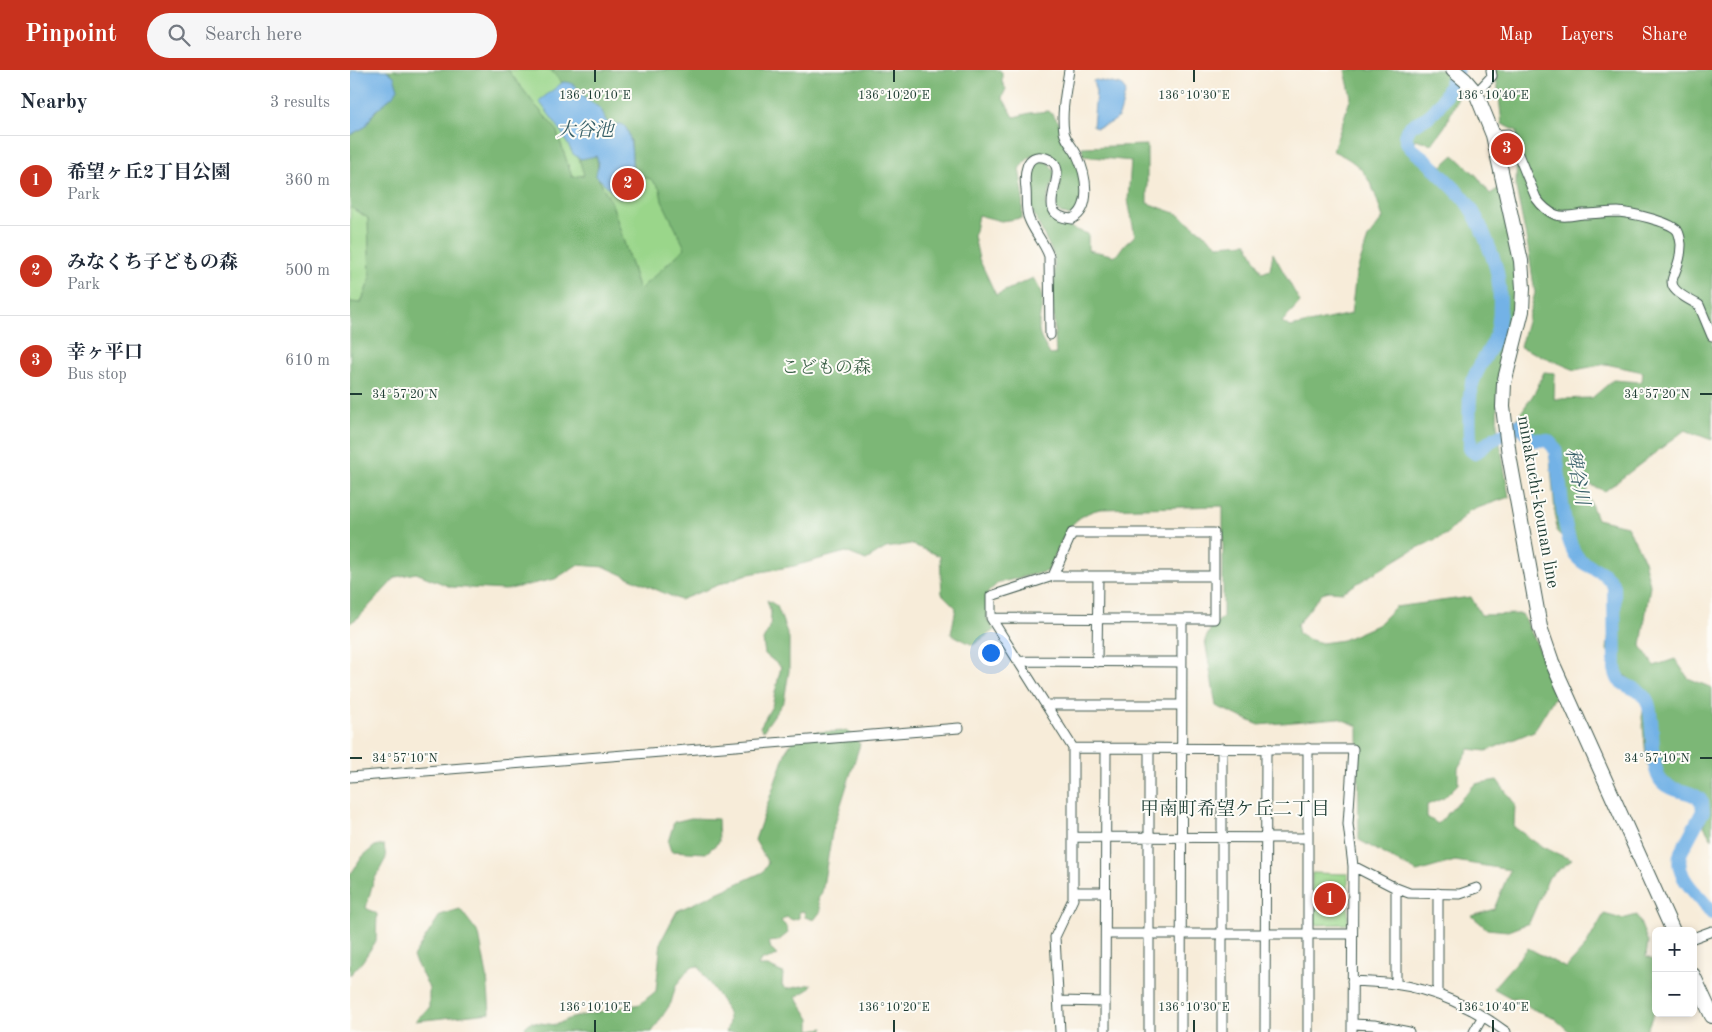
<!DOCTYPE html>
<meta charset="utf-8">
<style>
:root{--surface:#fff;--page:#f6f6f7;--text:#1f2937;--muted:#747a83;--line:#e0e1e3;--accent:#c8321e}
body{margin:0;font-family:"Old Standard TT","Noto Serif JP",serif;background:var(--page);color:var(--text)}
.controls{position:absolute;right:15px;bottom:15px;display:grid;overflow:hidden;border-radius:8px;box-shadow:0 2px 8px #0003}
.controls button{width:45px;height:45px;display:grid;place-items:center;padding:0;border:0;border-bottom:1px solid var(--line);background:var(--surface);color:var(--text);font:25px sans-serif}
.you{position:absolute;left:640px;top:582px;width:18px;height:18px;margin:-12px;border:4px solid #fff;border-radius:50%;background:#1a73e8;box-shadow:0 0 0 8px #1a73e833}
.badge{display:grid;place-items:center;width:32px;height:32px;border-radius:50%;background:var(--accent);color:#fff;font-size:16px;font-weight:700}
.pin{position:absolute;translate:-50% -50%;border:2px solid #fff;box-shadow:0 1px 5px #0006}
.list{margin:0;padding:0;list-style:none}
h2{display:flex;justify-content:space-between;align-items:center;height:65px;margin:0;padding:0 20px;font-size:21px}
h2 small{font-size:16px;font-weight:400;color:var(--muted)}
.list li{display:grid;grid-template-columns:32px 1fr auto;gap:15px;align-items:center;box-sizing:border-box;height:90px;padding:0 20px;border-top:1px solid var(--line)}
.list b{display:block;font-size:19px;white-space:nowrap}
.list p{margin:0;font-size:16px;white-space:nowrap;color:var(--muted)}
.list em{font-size:16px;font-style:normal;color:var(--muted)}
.icon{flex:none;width:28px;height:28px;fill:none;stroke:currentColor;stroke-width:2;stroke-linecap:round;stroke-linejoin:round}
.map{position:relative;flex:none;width:1362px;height:962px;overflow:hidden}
header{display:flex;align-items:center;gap:30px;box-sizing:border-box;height:70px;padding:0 25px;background:var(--accent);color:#fff}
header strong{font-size:24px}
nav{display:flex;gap:28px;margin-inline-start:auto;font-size:18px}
.search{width:350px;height:45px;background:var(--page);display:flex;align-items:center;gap:12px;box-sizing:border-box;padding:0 18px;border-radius:28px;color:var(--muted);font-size:19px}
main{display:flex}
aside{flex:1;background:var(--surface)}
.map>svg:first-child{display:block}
.green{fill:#9ad68a;stroke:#5c8a5f}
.forest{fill:#7bb776;stroke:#4d7a55}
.water{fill:#73b2e6;stroke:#49788d}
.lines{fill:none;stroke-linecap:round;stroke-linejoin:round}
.river{stroke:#73b2e6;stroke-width:14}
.street-casing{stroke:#3f574d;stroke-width:11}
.secondary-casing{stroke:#3f574d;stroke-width:16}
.street{stroke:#fff;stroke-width:9}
.secondary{stroke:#fff;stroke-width:14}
.ticks{fill:none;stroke:#1f3d34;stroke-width:2}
.labels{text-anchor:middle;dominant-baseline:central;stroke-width:4;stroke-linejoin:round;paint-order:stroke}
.park-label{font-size:18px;fill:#3e634a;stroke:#fdfcf7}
.street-label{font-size:18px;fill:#1f3d34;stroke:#fdfcf7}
.water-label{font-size:19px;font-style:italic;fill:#386069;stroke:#fdfcf7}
.neighbourhood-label{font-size:19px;fill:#1f3d34;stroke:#fdfcf7}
.ticks-label{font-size:12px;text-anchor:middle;fill:#1f3d34;stroke:#fdfcf7;stroke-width:4;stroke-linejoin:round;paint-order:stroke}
</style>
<header>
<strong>Pinpoint</strong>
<div class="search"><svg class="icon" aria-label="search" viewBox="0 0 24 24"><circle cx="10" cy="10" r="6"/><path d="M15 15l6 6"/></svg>Search here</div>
<nav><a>Map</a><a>Layers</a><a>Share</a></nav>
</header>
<main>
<aside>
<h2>Nearby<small>3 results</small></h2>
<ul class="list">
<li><span class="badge">1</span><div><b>希望ヶ丘2丁目公園</b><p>Park</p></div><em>360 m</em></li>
<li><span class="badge">2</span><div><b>みなくち子どもの森</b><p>Park</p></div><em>500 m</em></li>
<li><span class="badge">3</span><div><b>幸ヶ平口</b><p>Bus stop</p></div><em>610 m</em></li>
</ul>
</aside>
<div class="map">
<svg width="1362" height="962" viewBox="0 0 1362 962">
<rect width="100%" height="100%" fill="#fdfcf7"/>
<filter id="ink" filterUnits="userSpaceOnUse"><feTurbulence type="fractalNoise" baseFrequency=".02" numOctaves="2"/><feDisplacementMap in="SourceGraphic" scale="10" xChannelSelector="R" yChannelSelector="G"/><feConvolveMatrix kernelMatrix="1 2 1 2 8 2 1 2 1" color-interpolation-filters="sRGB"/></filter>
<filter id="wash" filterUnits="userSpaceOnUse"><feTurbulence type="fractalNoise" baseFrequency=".0096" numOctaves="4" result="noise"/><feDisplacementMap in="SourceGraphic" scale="20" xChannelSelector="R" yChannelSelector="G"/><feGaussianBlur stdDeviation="1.12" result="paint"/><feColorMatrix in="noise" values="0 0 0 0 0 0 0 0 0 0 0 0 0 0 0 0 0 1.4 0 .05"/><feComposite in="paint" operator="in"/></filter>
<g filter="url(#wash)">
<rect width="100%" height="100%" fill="#f7ecd9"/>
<path class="green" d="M158,0H201L210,11L228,22L281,70L301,109L310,119L313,131L336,178L289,220L262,134L248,108L235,106L222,107L206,59L185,35Z
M0,137L18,148L20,209L11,233L0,232Z
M962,803L998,804V854L961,855Z"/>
<path class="forest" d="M36,0H158L185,35L206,59L222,107L234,105L227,82H247L248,108L262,134L289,220L335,178L312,131L310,119L301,109L283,105L281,70L268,57L251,52L228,22L210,11L201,0H649L652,2V12L656,19L652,27L664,47L680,43L699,41L709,52L728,95L732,110V137L726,143L719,146L707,141C704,127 707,130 710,117C713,106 708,96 703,86C685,81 680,85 669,99L673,122L672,148L651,151L628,145L624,166L629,189L646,225L683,208C700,232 688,237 689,260C689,268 697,278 700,285L706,284L702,221L705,209L704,186L680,136L681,121L677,105L679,95L687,90L699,93L705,103L696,134C707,155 716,156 738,164V180L766,186L774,175L785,166L778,130L781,91L733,86L732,77L797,75V133L828,144L868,175L897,173L912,203L920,200L923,183L950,232L932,252L940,257L1001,244L1006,204L1018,168L1033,148C1022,114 1018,96 983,81L1001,27L995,0H1091L1112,19L1095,56L1082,74L1065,69L1063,76L1092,96L1104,85L1127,106L1140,124L1152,116L1166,193L1169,228L1148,319L1147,354L1159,427L1119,441L1097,464L1059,482L993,522L979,521L972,523L947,555L949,564L958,569L972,573L993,570L1027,555L1045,537L1121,527L1131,545L1172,544L1201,602L1207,623L1184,661L1136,681L1119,679L1108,698V714L1094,728L1077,735V747L1088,754L1125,714L1147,710L1165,734L1164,757L1192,777L1222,790L1199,807L1179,853L1158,861L1137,859L1122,846L1144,839L1160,800L1105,791L1067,802L1009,770L1008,656L988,648L909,655L866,636L855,570L861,558L873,547V436L750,439C716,447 712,472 698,501L648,513L637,523V549L644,560L623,575L601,564L606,538L592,524L590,486L561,474L536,478L516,490L496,482L444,496L394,505L330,530L255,497L227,495L205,509L155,520L101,517L66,503L46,507L9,547L0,553V232L11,233L20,209L18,148L0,137V65L15,57L20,48L31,35L41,3Z
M1144,0H1362V370L1335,360L1255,421L1238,414L1237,424L1247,449L1277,456L1293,487L1300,515L1291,576L1304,596L1325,589L1338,608L1362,618V769L1354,756L1358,734L1341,718L1318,710L1297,695L1292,647L1297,623L1272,603L1257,580L1264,512L1207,462L1198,367L1164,363V353L1185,322L1194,302L1205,303L1204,329L1242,328L1263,310L1292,312L1293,302L1256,294L1225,300L1170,277L1185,223L1178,177L1166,118L1167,61L1152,54L1148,18Z
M417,530L427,536L439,568V601L434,631L413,661L410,657L422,636L431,597L415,584L413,570L420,557L421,543Z
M498,661L510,674L482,763L472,822L468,829L471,841L464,850L455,847L454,841L449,842V848L443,850L436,847L431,851L436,856L438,863L428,871L419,872L421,879L427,885L418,889H411L408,896H418L433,903L432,916L437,919L462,914L458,920L446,927L460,949V960L474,958L472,962H376C377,958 379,954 379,950C380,936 355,911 349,896L341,897L326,915L321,933L302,962H178L175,957L181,952L206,955L218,949L243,943L290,934L306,921L311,871L327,841L413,802L418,793L405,770L436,681L448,663Z
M341,748L368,749L369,772L356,783L321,781L318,772L324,752Z
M34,775L36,788L23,812L16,838L27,844L26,871L12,892L0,905V805L13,786L25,776Z
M110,839L129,864L137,906L140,943L65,951L79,938V918L63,887L90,845Z
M1254,844L1272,849L1287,845L1298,872L1296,887L1306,891V937L1296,962H1220L1203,947L1180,938L1172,928H1161L1143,918L1178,878L1216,898L1235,877Z"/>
<path class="water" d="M1,0H36L44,6L48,19L44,25L25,41L15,57L0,65V26L2,20L0,13Z
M746,10L771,15L776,21C768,47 774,50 746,58L743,56L746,22L743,11Z
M213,12C227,12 229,22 238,30C242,33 248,36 251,40C255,45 254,50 259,54C263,55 267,54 271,54C284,58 281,95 283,105L291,112L293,116L291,118L270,128L246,106V103L249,94L246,86L231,89L223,84L209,58L189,31Z"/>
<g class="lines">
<path class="river" d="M1107,0C1099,17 1094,33 1080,45C1074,51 1058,54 1056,63C1053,77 1070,84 1078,92C1090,105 1104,117 1115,130C1128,147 1136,169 1143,188C1151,209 1153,250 1144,271C1137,286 1124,301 1121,318C1118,338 1120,359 1120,379L1125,383L1142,370L1172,354L1181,370C1193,370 1197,367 1205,379C1211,406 1211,468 1228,488C1239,500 1253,497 1264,516L1265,599C1266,602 1267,607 1269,610C1278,619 1293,618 1298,633C1305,652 1299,698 1312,712C1322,723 1343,719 1352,732L1353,741L1331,782C1322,807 1350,825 1362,843"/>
</g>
</g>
<g filter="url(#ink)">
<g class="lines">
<g class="street-casing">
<path id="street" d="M1126,23L1142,6L1141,0
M1143,65L1158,64L1163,68L1165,77L1186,128C1191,135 1198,142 1206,145C1214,148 1226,145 1233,144C1245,144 1257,142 1268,142C1281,143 1318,151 1327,160C1330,164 1330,169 1331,174C1332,211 1301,211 1349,235L1362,266
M700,265L699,186C694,172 684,162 679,149C675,141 677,128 676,119C674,105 675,81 696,88C728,98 676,145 722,149C743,138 736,104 727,85C723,77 716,71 714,62C711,42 716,20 719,0
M703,506H864
M641,548L832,549
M669,591L831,592
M747,592L748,506
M696,635H831
M723,678L1003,679L998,754L1003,796L1002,962
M0,707L609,658
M723,767L958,768
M1003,796L1046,818L1059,823L1110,824L1127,818
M1046,818V914
M723,822H755
M1088,823V925
M756,864H1002
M1343,868L1362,861
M1002,911C1016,912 1030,912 1044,914C1084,919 1124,938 1156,962
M709,931L755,932
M1002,954L1024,955L1059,962
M710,962L705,867L723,829V678L641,548V526L703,506L722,463H864V549H832L831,962
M755,962L756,678
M799,962V678
M872,962V678
M915,962L916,678
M958,962V678
M1124,962L1133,946"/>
</g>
<g class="secondary-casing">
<path id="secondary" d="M1103,0L1115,10L1126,23L1143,65L1171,191L1173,218L1172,241L1154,313L1153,337L1159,385L1190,557L1202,592L1323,861
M1343,905L1362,946"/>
</g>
<use href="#street" class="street"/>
<use href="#secondary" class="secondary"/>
</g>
</g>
<path class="ticks" d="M245,0V12M544,0V12M844,0V12M1143,0V12M0,324H12M1350,324H1362M0,688H12M1350,688H1362M245,950V962M544,950V962M844,950V962M1143,950V962"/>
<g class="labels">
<g class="park-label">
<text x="476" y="298">こどもの森</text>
</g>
<g class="street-label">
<text transform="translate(1188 432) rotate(80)">minakuchi-kounan line</text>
</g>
<g class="water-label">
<text x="235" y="61">大谷池</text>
<text transform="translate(1226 407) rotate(79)">稗谷川</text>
</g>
<g class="neighbourhood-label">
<text x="885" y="740">甲南町希望ケ丘二丁目</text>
</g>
</g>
<g class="ticks-label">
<text x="245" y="29">136°10'10"E</text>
<text x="544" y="29">136°10'20"E</text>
<text x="844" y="29">136°10'30"E</text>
<text x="1143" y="29">136°10'40"E</text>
<text x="55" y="328">34°57'20"N</text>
<text x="1307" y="328">34°57'20"N</text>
<text x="55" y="692">34°57'10"N</text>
<text x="1307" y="692">34°57'10"N</text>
<text x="245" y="941">136°10'10"E</text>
<text x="544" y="941">136°10'20"E</text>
<text x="844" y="941">136°10'30"E</text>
<text x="1143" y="941">136°10'40"E</text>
</g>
</svg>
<div class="controls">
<button>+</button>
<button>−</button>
</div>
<div class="you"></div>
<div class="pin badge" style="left:980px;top:829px">1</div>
<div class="pin badge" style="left:278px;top:114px">2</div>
<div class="pin badge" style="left:1157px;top:79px">3</div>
</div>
</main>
